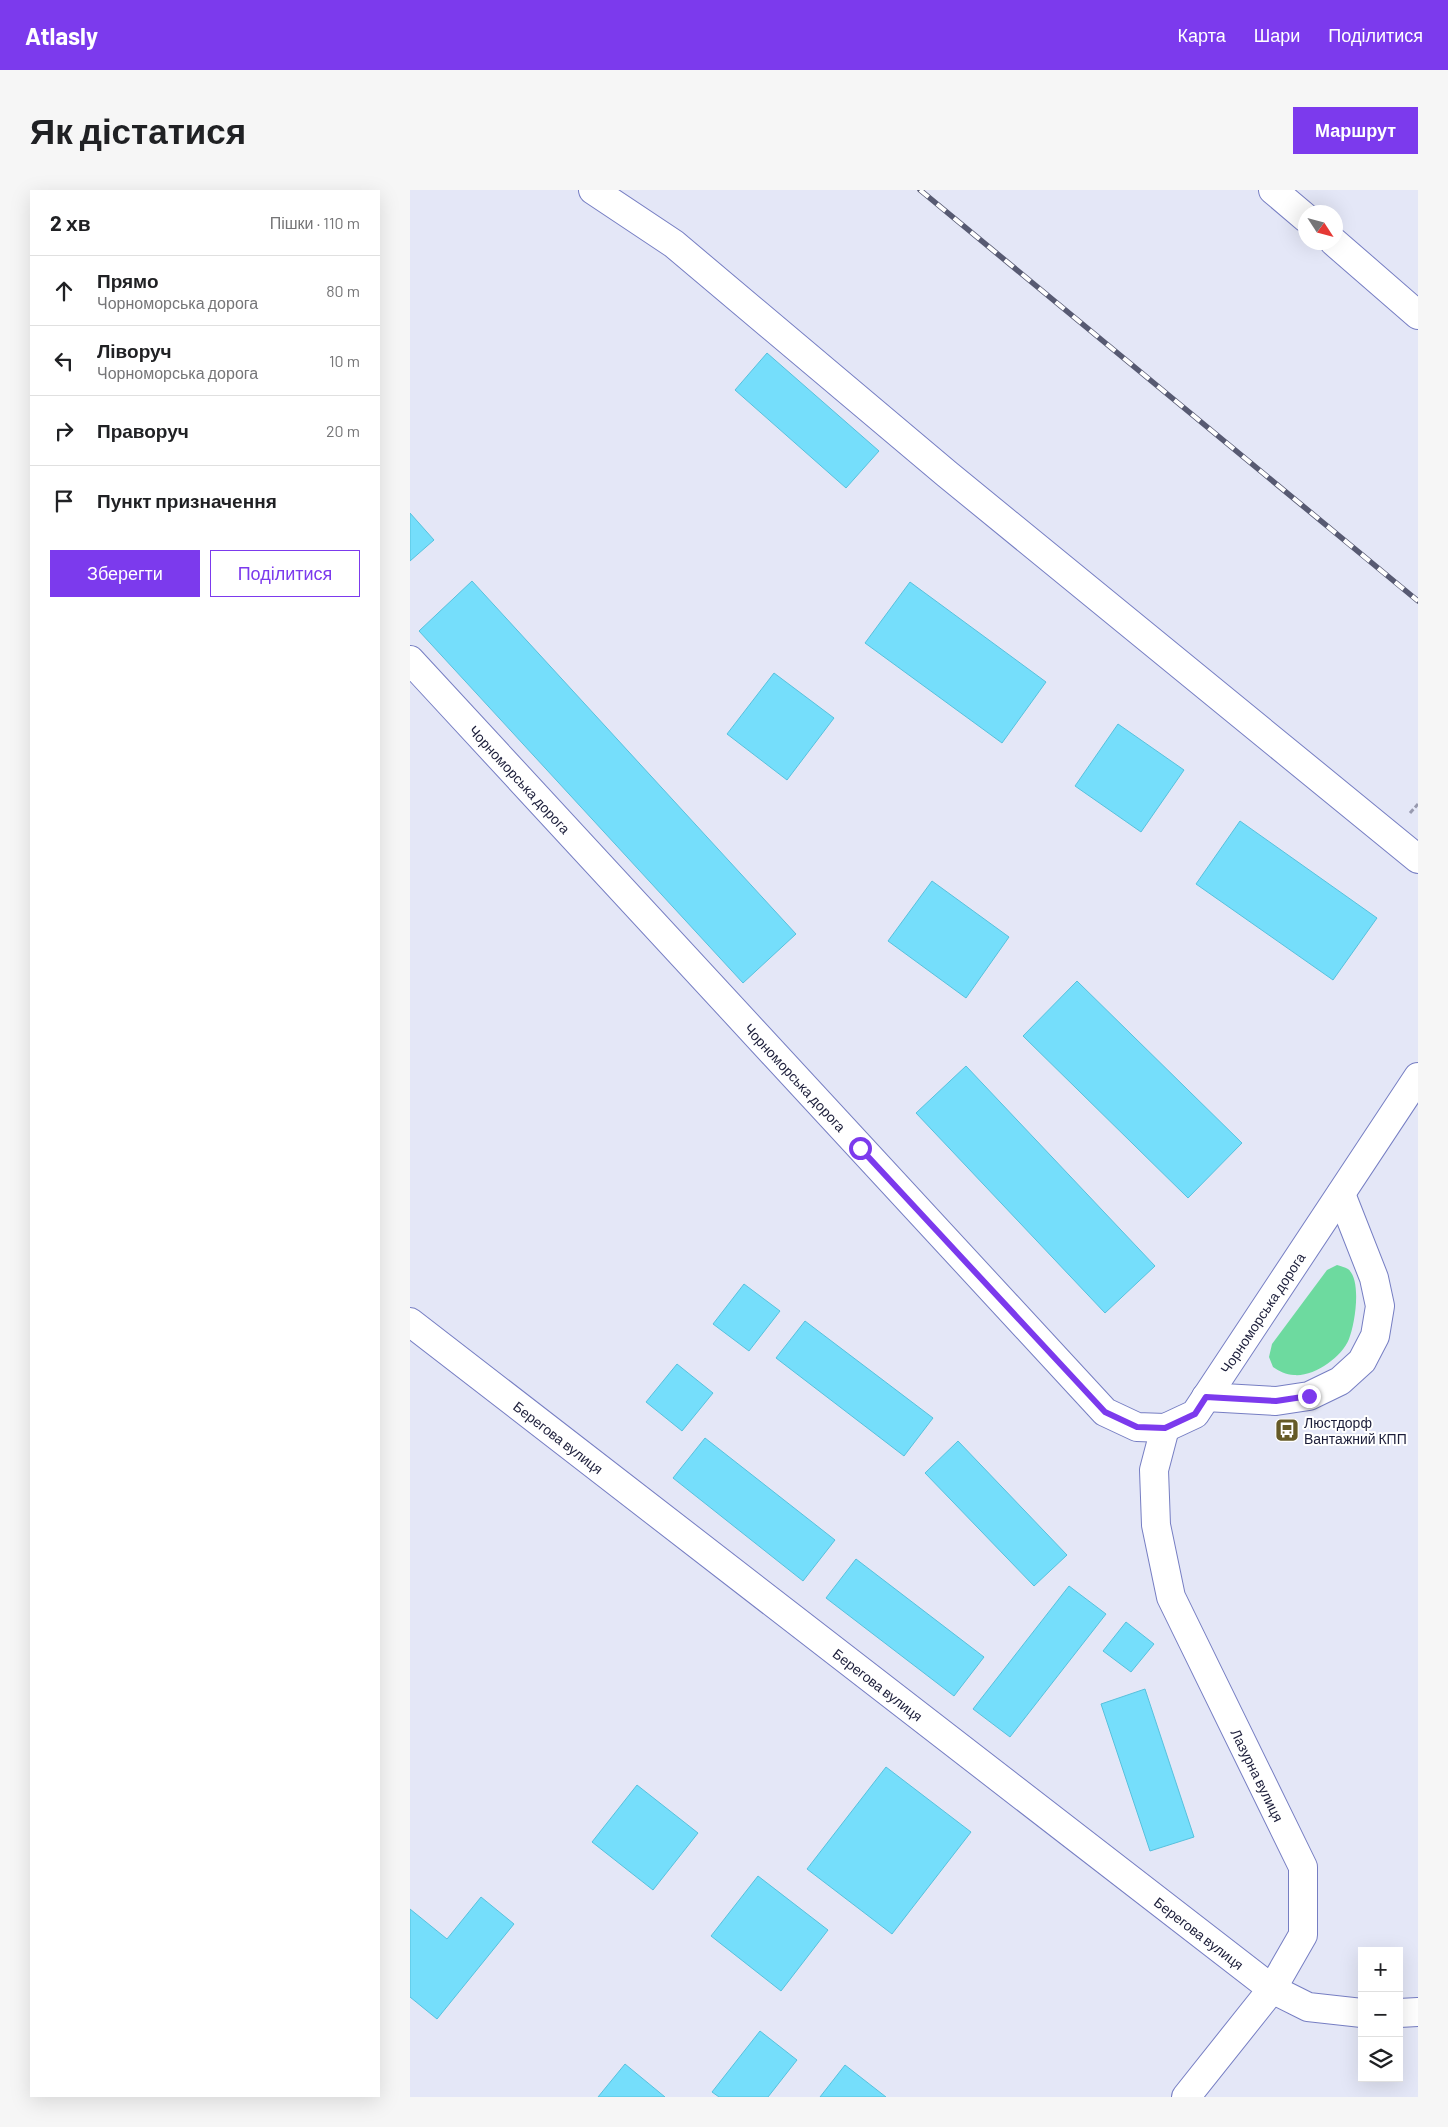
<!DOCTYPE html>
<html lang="uk">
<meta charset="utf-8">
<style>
:root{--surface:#fff;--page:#f6f6f6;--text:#202124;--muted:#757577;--line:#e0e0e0;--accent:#7c3aed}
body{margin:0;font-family:Barlow,sans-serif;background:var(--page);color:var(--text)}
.controls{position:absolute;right:15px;bottom:15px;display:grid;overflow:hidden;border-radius:0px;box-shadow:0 5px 20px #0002}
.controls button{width:45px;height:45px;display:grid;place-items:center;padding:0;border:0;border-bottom:1px solid var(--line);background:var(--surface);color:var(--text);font:25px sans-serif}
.compass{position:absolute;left:888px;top:15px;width:45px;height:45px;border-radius:50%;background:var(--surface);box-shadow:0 5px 20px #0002;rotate:126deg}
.stop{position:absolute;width:15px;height:15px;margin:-11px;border:4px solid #7c3aed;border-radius:50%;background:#fff}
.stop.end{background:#7c3aed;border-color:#fff;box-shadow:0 1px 5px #0008}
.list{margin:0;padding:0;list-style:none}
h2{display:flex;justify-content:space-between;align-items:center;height:65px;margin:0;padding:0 20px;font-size:21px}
h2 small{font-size:16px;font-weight:400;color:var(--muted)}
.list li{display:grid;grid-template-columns:32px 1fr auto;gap:15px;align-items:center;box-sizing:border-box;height:70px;padding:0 20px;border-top:1px solid var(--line)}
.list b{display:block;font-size:19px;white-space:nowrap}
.list p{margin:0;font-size:16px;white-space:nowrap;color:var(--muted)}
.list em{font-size:16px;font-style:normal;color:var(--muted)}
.actions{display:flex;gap:10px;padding:15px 20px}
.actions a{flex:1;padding:11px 0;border:1px solid var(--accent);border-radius:0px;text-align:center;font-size:18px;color:var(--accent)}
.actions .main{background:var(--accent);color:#fff}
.icon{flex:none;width:28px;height:28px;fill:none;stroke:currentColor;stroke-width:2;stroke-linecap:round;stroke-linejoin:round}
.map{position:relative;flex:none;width:1008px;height:1907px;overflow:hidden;border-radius:0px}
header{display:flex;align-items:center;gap:30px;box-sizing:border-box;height:70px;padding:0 25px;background:var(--accent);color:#fff}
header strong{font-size:24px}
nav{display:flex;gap:28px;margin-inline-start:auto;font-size:18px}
.intro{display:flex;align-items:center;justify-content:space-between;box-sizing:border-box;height:120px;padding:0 30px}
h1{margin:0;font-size:35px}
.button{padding:12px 22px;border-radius:0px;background:var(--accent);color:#fff;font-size:18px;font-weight:700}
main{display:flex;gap:30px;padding:0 30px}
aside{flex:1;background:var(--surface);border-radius:0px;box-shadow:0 5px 20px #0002}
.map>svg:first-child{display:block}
.green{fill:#6dda9f}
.building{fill:#75defb;stroke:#57c1dd}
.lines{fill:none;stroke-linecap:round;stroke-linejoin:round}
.minor-casing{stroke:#767ec3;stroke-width:30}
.path{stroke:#989aaf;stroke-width:3;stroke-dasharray:5 2.5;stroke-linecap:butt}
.minor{stroke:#fff;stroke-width:28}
.rail-casing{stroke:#575a72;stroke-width:5.5}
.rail{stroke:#fff;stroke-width:4;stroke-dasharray:11;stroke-linecap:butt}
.route{stroke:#7c3aed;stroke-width:6}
.labels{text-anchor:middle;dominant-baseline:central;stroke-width:4;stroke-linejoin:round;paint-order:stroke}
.street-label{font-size:14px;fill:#1c1e3a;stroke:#fff}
.poi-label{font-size:14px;fill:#1c1e3a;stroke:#fff;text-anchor:start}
</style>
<header>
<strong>Atlasly</strong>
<nav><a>Карта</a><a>Шари</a><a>Поділитися</a></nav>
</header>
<div class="intro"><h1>Як дістатися</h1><a class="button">Маршрут</a></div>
<main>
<aside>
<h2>2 хв<small>Пішки · 110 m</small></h2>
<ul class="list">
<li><svg class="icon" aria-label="ahead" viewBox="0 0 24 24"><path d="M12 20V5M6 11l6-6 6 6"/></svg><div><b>Прямо</b><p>Чорноморська дорога</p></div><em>80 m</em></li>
<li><svg class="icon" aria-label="left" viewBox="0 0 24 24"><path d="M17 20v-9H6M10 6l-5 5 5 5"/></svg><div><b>Ліворуч</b><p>Чорноморська дорога</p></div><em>10 m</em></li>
<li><svg class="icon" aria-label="right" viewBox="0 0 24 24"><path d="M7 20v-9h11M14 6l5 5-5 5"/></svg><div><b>Праворуч</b></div><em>20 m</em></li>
<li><svg class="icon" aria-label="arrive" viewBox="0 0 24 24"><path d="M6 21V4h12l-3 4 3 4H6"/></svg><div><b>Пункт призначення</b></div></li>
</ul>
<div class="actions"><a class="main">Зберегти</a><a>Поділитися</a></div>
</aside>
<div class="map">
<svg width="1008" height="1907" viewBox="0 0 1008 1907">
<rect width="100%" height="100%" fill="#e4e7f7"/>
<path class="green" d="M927,1075C930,1076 935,1077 938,1079C952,1090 945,1134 939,1149C932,1167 904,1187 884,1185C876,1185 869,1181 863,1177L859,1167L862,1154L917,1080Z"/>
<path class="building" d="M357,163L469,261L436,298L325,200Z
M0,323L24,350L0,371Z
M62,391L386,744L333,793L9,441Z
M500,392L636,492L592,553L455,453Z
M364,483L424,528L377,590L317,544Z
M708,534L774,580L731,642L665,596Z
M830,631L967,728L923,790L786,694Z
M522,691L599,747L556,808L478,751Z
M667,791L832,953L778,1008L613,846Z
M556,876L745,1076L695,1123L506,923Z
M334,1094L370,1121L339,1161L303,1134Z
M395,1131L523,1228L494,1266L366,1168Z
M267,1174L303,1203L272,1241L236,1212Z
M295,1248L425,1350L393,1391L263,1288Z
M548,1251L657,1365L624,1396L515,1283Z
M446,1369L574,1467L544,1506L416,1408Z
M659,1396L696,1424L600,1547L563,1519Z
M716,1432L744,1454L721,1482L693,1461Z
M735,1499L784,1647L740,1661L691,1514Z
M476,1577L561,1642L482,1744L397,1679Z
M227,1595L288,1643L243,1700L182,1652Z
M348,1686L418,1740L371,1801L301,1746Z
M71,1707L104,1734L27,1829L0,1807V1719L37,1749Z
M350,1841L387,1870L358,1907H309L302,1902Z
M215,1874L255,1907H188Z
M435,1875L476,1907H410Z"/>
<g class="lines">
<g class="minor-casing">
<g id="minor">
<path d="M183,0L264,54L537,284L1008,669"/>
<path d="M863,0L896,28"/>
<path d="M924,52L1008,125"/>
<path id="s1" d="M0,470L695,1222L727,1237L755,1238L785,1224L1008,887"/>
<path id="s2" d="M0,1132L862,1799L898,1817L952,1823"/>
<path d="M796,1207L866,1211L899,1206L930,1191L952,1171L965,1146L970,1116L964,1088L931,1004"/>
<path id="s3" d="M755,1238L744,1280L746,1335L761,1407L893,1677V1745L862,1799L776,1907"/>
<path d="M989,1823L1008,1822"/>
</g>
</g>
<path class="path" d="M1000,623L1008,614"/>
<use href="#minor" class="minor"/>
<g class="rail-casing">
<path id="rail" d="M510,0L1008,411"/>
</g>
<use href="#rail" class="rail"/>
</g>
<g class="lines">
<path class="route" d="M450,958L695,1222L727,1237L755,1238L785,1224L796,1207L866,1211L899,1206"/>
</g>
<defs>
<g id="bus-square" transform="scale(1.25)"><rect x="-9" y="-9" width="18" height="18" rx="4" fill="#655a27" stroke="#fff"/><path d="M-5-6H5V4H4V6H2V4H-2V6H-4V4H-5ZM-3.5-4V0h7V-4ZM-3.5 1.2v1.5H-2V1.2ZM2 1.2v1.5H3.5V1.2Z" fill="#fff"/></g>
</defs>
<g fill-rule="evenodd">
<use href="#bus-square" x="877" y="1240"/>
</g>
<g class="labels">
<g class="street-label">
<text stroke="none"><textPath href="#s1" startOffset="162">Чорноморська дорога</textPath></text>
<text stroke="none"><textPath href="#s1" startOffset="568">Чорноморська дорога</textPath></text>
<text stroke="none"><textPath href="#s1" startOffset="1242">Чорноморська дорога</textPath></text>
<text stroke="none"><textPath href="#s2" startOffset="188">Берегова вулиця</textPath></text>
<text stroke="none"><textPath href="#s2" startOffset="592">Берегова вулиця</textPath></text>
<text stroke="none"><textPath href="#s3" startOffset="370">Лазурна вулиця</textPath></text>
<text stroke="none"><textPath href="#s2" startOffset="998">Берегова вулиця</textPath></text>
</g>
<g class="poi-label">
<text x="894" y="1232">Люстдорф<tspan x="894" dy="16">Вантажний КПП</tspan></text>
</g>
</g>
</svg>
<div class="controls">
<button>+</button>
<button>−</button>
<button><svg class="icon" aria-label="layers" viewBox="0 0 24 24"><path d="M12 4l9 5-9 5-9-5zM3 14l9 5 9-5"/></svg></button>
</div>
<svg class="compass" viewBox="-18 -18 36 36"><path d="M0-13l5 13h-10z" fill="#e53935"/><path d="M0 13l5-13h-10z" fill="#757577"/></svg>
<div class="stop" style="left:450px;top:958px"></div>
<div class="stop end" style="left:899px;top:1206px"></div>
</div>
</main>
